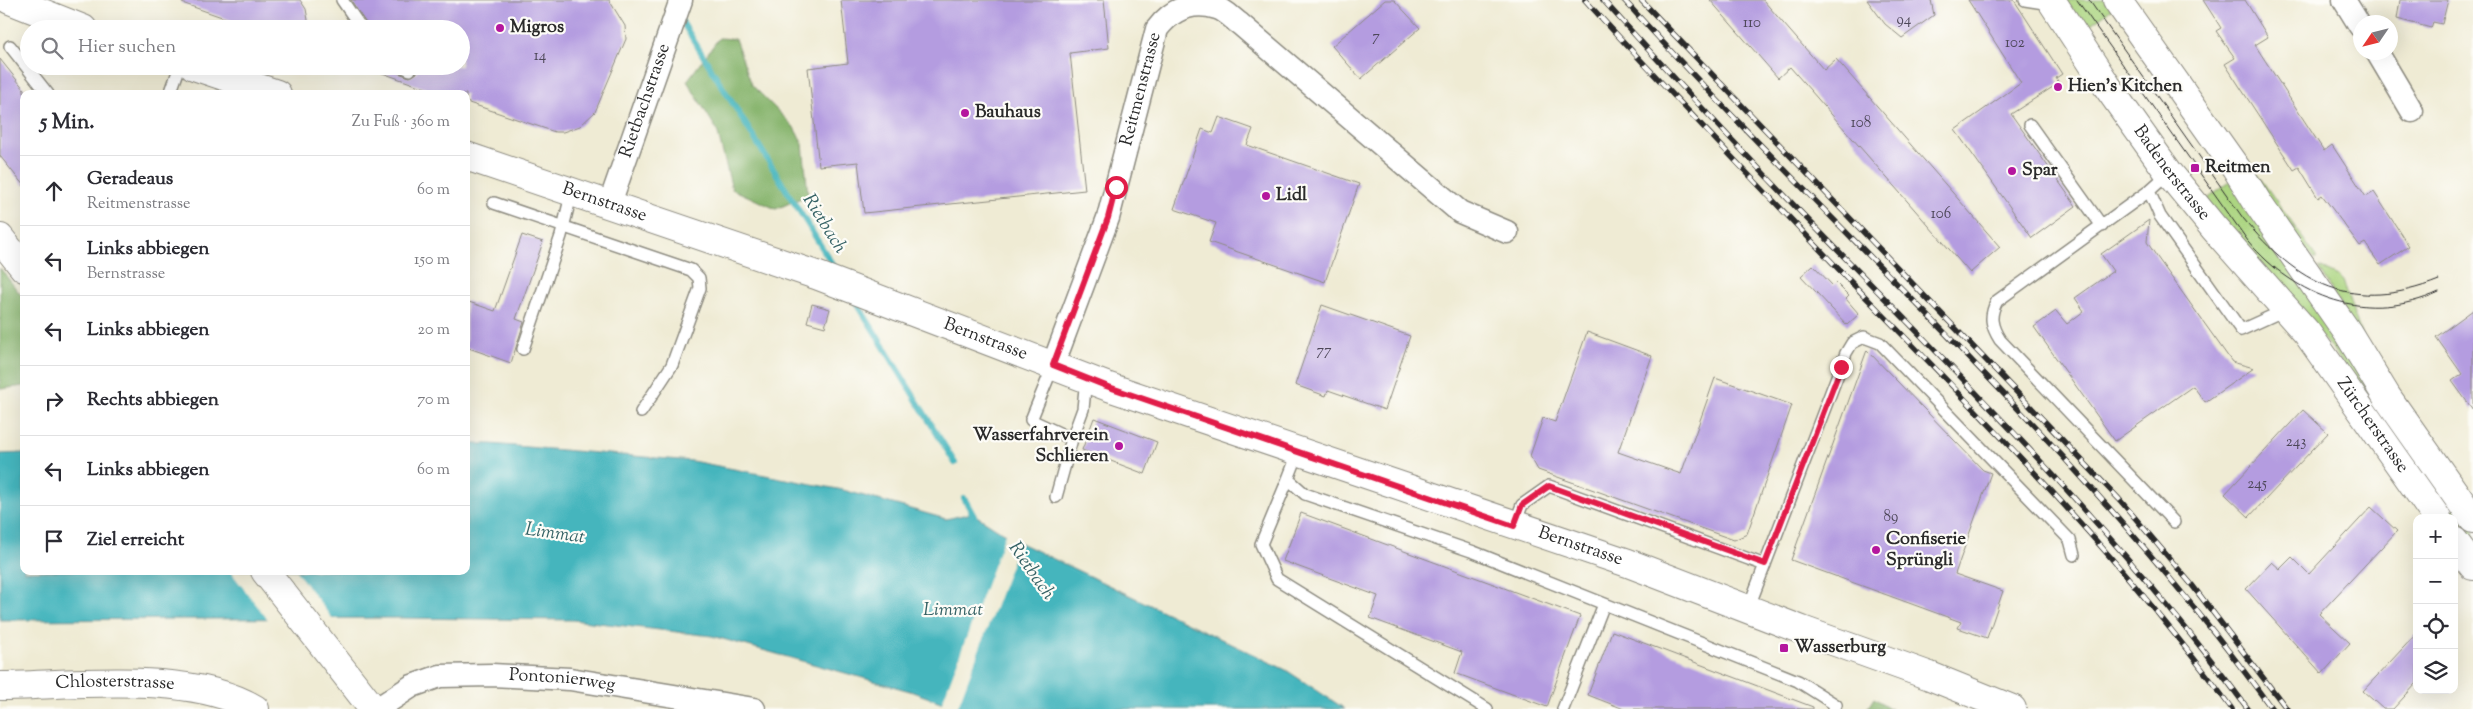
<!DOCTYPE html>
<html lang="de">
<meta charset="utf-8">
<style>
:root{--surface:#fff;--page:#f2f2f3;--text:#2b2b33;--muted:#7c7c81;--line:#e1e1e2}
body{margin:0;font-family:"Sorts Mill Goudy",serif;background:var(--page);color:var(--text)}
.controls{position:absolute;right:15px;bottom:15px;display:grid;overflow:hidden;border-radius:10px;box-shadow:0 5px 20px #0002}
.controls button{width:45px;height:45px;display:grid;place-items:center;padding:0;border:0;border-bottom:1px solid var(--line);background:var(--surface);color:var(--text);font:25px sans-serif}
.compass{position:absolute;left:2353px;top:15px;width:45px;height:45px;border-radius:50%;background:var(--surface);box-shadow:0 5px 20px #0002;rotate:235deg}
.stop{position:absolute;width:15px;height:15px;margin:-11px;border:4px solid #e11d48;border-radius:50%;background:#fff}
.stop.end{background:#e11d48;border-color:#fff;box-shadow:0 1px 5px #0008}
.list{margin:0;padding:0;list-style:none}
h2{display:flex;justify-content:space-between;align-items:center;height:65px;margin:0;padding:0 20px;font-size:21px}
h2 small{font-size:16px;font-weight:400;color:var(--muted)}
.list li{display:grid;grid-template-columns:32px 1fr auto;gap:15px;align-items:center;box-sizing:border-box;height:70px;padding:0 20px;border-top:1px solid var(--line)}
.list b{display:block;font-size:19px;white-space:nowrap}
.list p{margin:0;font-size:16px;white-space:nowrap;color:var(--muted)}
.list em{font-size:16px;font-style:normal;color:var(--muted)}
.icon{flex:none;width:28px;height:28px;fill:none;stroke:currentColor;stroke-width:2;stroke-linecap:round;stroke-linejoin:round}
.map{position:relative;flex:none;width:2473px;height:709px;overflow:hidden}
.search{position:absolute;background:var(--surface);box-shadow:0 5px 20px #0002;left:20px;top:20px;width:450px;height:55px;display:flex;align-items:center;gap:12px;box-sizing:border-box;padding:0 18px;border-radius:28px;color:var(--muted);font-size:19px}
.panel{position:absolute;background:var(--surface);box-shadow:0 5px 20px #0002;left:20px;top:90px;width:450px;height:485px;border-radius:10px}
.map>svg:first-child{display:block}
.green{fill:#acd581;stroke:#6c8056}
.forest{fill:#89b66f;stroke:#5a704d}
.water{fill:#45b5bd;stroke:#387074}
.pier{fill:#efebd4}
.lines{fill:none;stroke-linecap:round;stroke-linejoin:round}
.stream{stroke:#45b5bd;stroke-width:6}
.building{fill:#b49ce0}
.lane-casing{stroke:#8d8b80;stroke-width:14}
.street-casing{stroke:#8d8b80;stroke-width:25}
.secondary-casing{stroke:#8d8b80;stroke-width:30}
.primary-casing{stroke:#8d8b80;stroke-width:30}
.lane{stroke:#fff;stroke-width:11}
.street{stroke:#fff;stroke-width:22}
.secondary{stroke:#fff;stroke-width:28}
.primary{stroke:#fff;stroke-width:28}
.tram{stroke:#2b2b2b;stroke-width:1}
.rail-casing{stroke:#2b2b2b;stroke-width:5.5}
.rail{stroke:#fdfcf7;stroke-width:4;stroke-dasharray:11;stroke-linecap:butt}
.route{stroke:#e11d48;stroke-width:6}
.poi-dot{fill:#b5179e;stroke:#fdfcf7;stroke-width:2}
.labels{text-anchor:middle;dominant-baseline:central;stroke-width:4.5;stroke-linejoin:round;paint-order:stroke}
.number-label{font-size:15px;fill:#4d4758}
.poi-label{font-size:18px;font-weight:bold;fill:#2b2b2b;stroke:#fdfcf7;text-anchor:start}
.street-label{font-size:18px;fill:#2b2b2b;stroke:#fdfcf7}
.water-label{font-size:19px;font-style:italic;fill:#356265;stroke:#fdfcf7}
</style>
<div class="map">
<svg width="2473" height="709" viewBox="0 0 2473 709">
<rect width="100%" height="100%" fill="#fdfcf7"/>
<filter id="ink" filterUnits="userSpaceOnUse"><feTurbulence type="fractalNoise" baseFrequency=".02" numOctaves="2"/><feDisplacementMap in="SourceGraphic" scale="10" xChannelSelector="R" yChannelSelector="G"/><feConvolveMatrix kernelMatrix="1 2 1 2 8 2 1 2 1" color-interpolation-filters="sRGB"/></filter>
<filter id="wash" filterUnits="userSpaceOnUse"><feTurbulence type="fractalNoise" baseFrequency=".0096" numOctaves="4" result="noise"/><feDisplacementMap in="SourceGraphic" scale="20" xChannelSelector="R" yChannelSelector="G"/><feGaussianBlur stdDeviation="1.12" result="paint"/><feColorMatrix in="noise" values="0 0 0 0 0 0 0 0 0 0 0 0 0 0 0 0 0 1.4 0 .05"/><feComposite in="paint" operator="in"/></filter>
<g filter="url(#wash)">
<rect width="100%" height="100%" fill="#efebd4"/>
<path class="green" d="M2061,0H2108L2113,8L2081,31Z
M2255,171L2316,257V259H2313L2250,175Z
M2234,179L2473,528V548L2454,521V518H2452L2333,350L2202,203Z
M2319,267L2338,276L2343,281L2367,353Z"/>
<path class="forest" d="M719,38L735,39L752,85L793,126L803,144L808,195L776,209L732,189L717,130L687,81Z
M0,268L24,299V386L0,389Z
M1874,698L1891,709H1867Z"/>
<path class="water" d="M466,444H491L692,461L843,490L946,519L972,513L1016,541L1286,670L1345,709H960L910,691L712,636L573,620L399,618L0,620V454L24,453V571H466Z"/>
<path class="pier" d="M1006,532L1020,541L957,709H953L941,705Z
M230,571H296L334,621H269Z"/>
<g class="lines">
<path class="stream" d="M681,20L839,275
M855,300L955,463
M964,498L975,518"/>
</g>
<g id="blocks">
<path class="building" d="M182,0H300L306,9L308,20L306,29H256L182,3Z
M351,0H609L625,26L626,39L595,112L580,126L563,132H555L466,102V94H442L371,69V66H394L398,73L410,77L417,73L416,66H461V29H369Z
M841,0H1104L1109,48L1070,53L1085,190L864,213L858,162L819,166L808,68L848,63Z
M1385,0H1394L1420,28L1361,79L1332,46Z
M1710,0H1763L1824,70L1836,59L2000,247L1970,273L1790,67L1778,78Z
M1867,0H1931L1934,15L1902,38L1885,24Z
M1968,0H2014L2062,74L2056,78L2059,83L2011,114L2076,206L2032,238L1955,130L2021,83Z
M2203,0H2245L2268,37L2255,45L2324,151L2332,145L2366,197L2374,192L2409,246L2380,265L2365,243L2360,246L2322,195L2318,198L2299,167L2294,170L2225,64L2235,58L2216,31L2221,28Z
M2400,0H2448L2442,24L2433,22L2431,28L2397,19Z
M0,59L24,89V186L0,156Z
M1219,117L1253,129L1247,145L1359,184L1325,282L1209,242L1216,223L1174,209L1202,129L1213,133Z
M2149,220L2147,242L2157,257L2232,362L2254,368L2205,402L2193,386L2115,441L2034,327L2056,311L2067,324L2084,311L2075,298L2113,271L2101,254Z
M522,235L543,242L516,319L524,322L511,363L466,347V301L495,311Z
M1813,265L1833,286L1836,283L1849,296L1846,299L1859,314L1847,325L1801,276Z
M812,304L830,309L825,327L807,322Z
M1322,305L1410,336L1385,410L1328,390L1326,396L1295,385Z
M2473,310V410L2452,381L2462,374L2436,337Z
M1587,332L1652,356L1618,452L1681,474L1715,378L1792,405L1747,534L1734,540L1538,470L1530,456L1543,418L1555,422Z
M1867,350L1983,470L1991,473L1955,574L2003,591L1987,638L1958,628L1961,622L1791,560Z
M2303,410L2328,433L2249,517L2225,494Z
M1094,418L1157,442L1145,474L1082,450Z
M2371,507L2397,531L2319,614L2350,643L2322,674L2246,589L2272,562L2280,569L2292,557L2309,574Z
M1301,513L1580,616L1547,707L1455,673L1462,652L1370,618L1378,596L1283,561Z
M1612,631L1813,707V709H1624L1588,695Z
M2417,633V683L2393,709H2383L2363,691Z"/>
</g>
</g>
<g filter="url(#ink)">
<use href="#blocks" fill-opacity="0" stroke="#8d8b80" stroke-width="1"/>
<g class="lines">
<g class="lane-casing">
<path id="lane" d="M342,0L362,29
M2025,0L2044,3L2052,2
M10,46L48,94
M401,66L410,70
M170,94L180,66
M2030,125L2102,226
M2169,173L2149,191L1997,301C1989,316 1991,326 2000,340L2174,522
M2149,191L2160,216L2241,330L2287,309
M494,203L691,270L699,278L700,288L672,365L641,412
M523,349L561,236L572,191
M1053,366L1031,420L1072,439
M1299,451L1288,479L1305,494L1474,552L1798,681L1836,705L1834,709
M1288,479L1261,544L1277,579L1487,709
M1056,497L1072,439L1083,409L1086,378
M1514,526L1522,505L1549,486L1765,565
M1748,609L1846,353L1852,343L1864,337L1880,343L2070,540L2074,555
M1563,709L1604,604"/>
</g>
<g class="street-casing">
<g id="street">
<path d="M2344,0L2360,26"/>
<path d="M2377,52L2412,111"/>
<path id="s1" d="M610,203L681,0"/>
<path id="s2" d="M1053,365L1108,218L1157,29C1172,9 1192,0 1217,8C1225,10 1233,19 1240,24L1460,212L1507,232"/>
<path id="s3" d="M377,709L412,686L440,676L492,675L570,679L754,709"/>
</g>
</g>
<g class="secondary-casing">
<g id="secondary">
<path id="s4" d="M2051,0L2107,86L2169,173L2214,228L2307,333L2437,518"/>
<path d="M2117,0L2236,168L2259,205L2348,333L2387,397L2473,519"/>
<path d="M2454,541L2473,566"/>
<path id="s5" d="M0,686C73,685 191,670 255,709"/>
</g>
</g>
<g class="primary-casing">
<g id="primary">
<path d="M10,0L83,29"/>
<path d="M194,66L277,94"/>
<path id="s6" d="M466,156L816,275L1106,386L1628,563L1802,630L1930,676L2012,709"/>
<path d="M0,238L24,268"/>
<path d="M265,571L373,709"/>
</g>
</g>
<use href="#lane" class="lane"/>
<use href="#street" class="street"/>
<use href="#secondary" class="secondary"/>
<use href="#primary" class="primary"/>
<path class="tram" d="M2077,0L2248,241C2296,298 2367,325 2439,292
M2089,0L2243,218C2298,285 2353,314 2439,280"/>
<g class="rail-casing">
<path id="rail" d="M1585,0C1672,95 1761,188 1850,281C1984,418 2119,554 2232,709
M1603,0C1673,77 1744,154 1817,229C1967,383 2120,535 2248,709
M1624,0C1839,238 2084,449 2272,709
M1641,0L2119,499L2192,585L2287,709"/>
</g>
<use href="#rail" class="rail"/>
</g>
</g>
<g class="lines" filter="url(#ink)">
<path class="route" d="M1116,187L1108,218L1053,365L1106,386L1514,526L1522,505L1549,486L1765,564L1841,367"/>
</g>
<g class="poi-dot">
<circle cx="500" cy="28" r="5"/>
<circle cx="2058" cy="87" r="5"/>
<circle cx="965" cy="113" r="5"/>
<rect x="2190" y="163" width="10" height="10" rx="2.5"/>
<circle cx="2012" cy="171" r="5"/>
<circle cx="1266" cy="196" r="5"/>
<circle cx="1119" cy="446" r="5"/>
<circle cx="1876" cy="550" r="5"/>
<rect x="1779" y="643" width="10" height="10" rx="2.5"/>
</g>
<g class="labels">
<g class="number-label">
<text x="1904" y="20">94</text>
<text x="1752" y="23">110</text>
<text x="1376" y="37">7</text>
<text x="2015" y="43">102</text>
<text x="540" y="56">14</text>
<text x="1861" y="123">108</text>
<text x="1941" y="214">106</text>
<text x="1324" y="351">77</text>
<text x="2296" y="442">243</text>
<text x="2257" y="484">245</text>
<text x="1891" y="517">89</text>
</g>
<g class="poi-label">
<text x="510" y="28">Migros</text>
<text x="2068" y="87">Hien's Kitchen</text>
<text x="975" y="113">Bauhaus</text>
<text x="2205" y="168">Reitmen</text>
<text x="2022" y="171">Spar</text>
<text x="1276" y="196">Lidl</text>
<text x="1109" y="436" text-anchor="end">Wasserfahrverein<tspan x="1109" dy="21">Schlieren</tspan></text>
<text x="1886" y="540">Confiserie<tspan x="1886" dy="21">Sprüngli</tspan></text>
<text x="1794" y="648">Wasserburg</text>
</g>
<g class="street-label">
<text stroke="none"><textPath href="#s2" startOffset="290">Reitmenstrasse</textPath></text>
<text stroke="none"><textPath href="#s1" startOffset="108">Rietbachstrasse</textPath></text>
<text stroke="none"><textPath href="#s4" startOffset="211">Badenerstrasse</textPath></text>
<text stroke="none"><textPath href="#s6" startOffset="146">Bernstrasse</textPath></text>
<text stroke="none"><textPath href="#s6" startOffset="551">Bernstrasse</textPath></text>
<text stroke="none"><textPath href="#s4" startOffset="534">Zürcherstrasse</textPath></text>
<text stroke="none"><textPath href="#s6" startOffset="1181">Bernstrasse</textPath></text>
<text stroke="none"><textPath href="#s3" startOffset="194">Pontonierweg</textPath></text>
<text stroke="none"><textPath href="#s5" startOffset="115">Chlosterstrasse</textPath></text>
</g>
<g class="water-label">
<text transform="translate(824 224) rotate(58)">Rietbach</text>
<text transform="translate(555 534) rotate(8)">Limmat</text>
<text transform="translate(1031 571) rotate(55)">Rietbach</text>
<text x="953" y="610">Limmat</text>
</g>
</g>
</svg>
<div class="controls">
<button>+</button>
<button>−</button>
<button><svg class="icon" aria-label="locate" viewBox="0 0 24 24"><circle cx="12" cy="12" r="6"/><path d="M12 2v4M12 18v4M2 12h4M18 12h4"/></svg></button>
<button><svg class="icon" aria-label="layers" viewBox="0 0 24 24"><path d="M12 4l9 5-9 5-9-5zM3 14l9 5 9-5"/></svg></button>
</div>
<svg class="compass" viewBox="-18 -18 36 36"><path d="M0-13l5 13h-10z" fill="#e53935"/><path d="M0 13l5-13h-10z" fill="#7c7c81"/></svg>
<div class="stop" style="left:1116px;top:187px"></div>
<div class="stop end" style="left:1841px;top:367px"></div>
<div class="search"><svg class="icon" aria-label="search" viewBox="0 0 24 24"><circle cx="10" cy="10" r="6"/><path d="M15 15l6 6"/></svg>Hier suchen</div>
<section class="panel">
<h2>5 Min.<small>Zu Fuß · 360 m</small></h2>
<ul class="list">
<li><svg class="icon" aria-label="ahead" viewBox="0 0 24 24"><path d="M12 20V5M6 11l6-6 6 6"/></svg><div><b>Geradeaus</b><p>Reitmenstrasse</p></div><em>60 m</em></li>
<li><svg class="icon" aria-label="left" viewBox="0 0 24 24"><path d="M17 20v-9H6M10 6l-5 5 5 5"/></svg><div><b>Links abbiegen</b><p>Bernstrasse</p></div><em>150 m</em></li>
<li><svg class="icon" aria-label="left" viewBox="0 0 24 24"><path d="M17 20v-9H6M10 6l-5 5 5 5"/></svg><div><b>Links abbiegen</b></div><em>20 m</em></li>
<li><svg class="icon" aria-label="right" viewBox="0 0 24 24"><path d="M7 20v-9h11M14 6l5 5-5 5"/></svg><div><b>Rechts abbiegen</b></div><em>70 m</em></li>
<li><svg class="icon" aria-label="left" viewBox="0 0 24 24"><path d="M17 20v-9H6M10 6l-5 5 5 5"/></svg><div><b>Links abbiegen</b></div><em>60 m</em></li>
<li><svg class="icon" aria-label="arrive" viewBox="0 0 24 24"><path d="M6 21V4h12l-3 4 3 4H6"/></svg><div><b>Ziel erreicht</b></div></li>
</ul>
</section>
</div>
